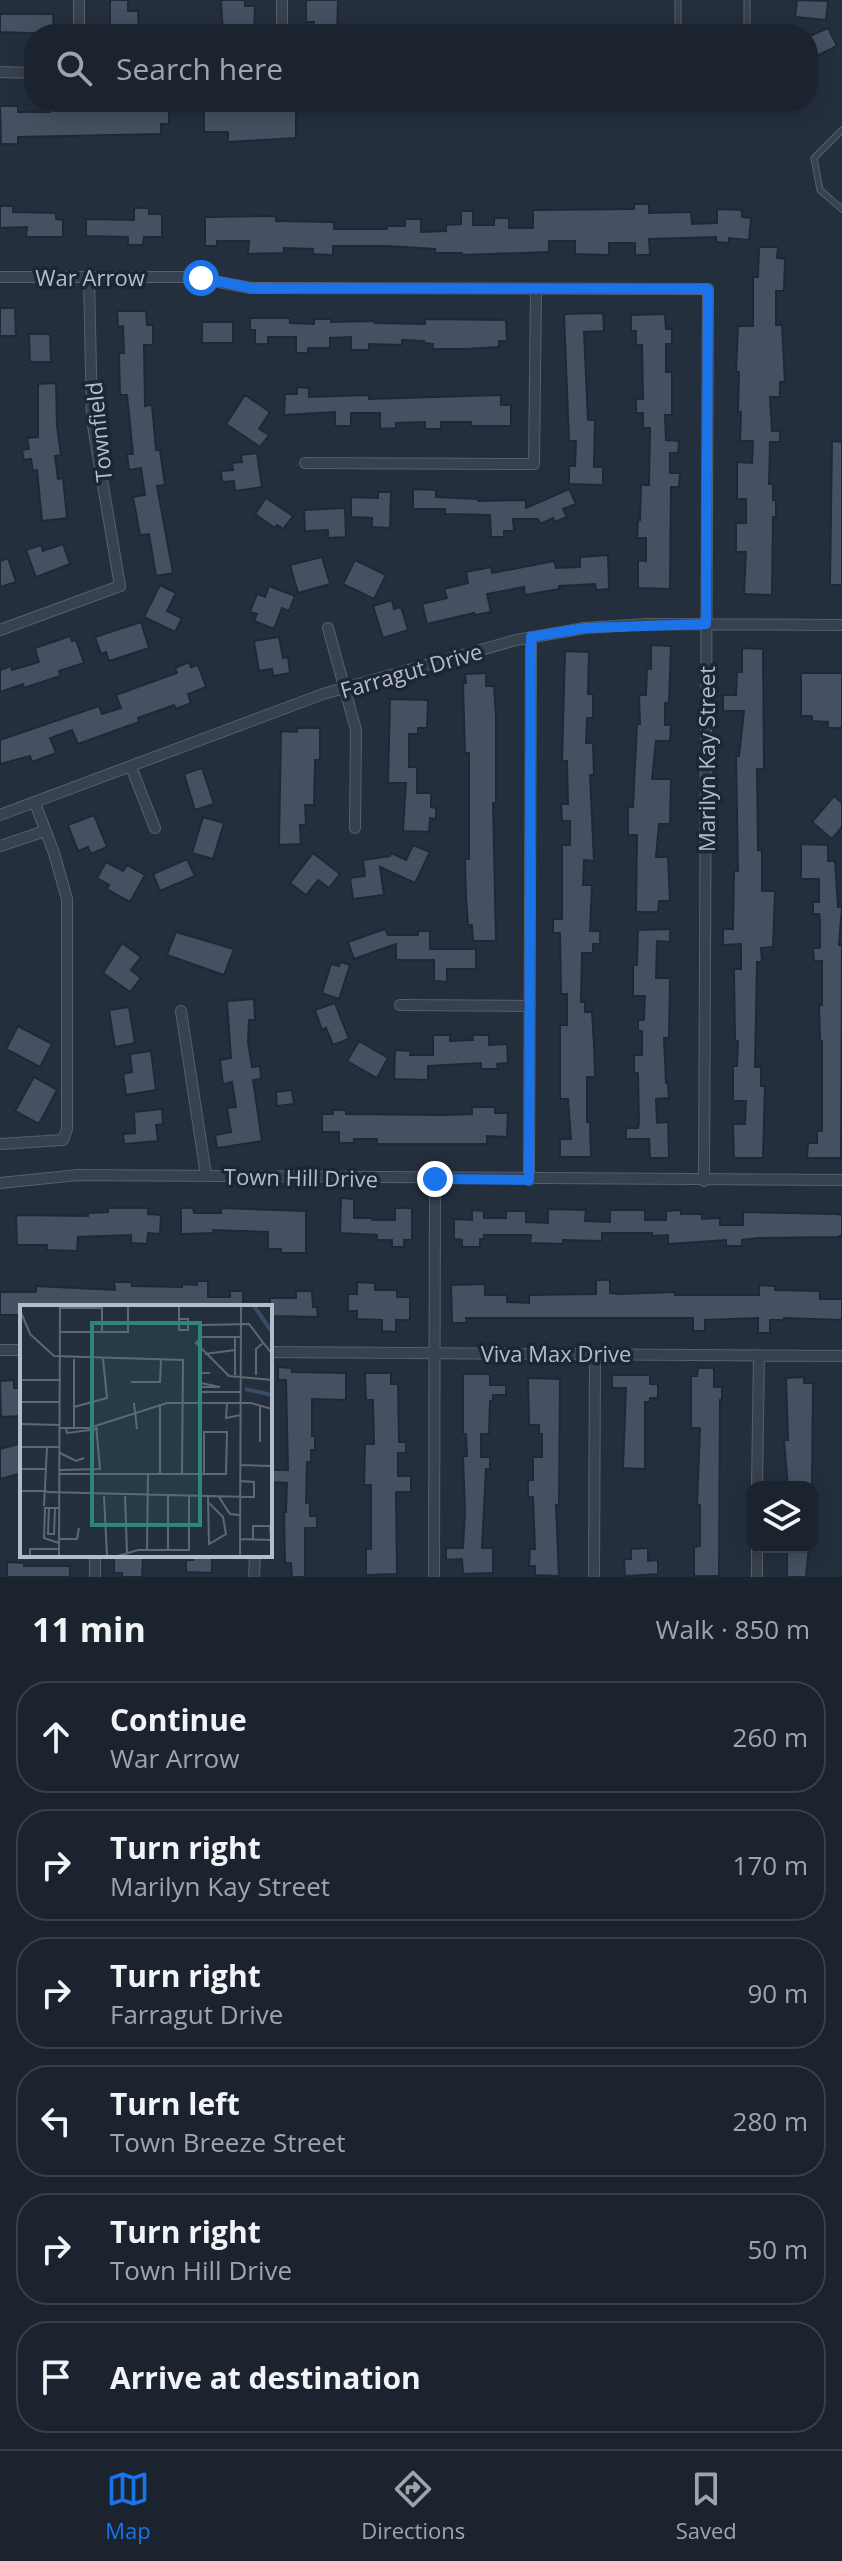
<!DOCTYPE html>
<meta charset="utf-8">
<style>
:root{--surface:#1b232e;--page:#242b36;--text:#f1f3f6;--muted:#a0a4aa;--line:#39404a;--accent:#1a73e8}
body{margin:0;font-family:"Open Sans",sans-serif;background:var(--page);color:var(--text)}
.controls{position:absolute;right:24px;bottom:24px;display:grid;overflow:hidden;border-radius:16px;box-shadow:0 4px 20px #0003}
.controls button{width:72px;height:72px;display:grid;place-items:center;padding:0;border:0;border-bottom:2px solid var(--line);background:var(--surface);color:var(--text);font:40px sans-serif}
.stop{position:absolute;width:24px;height:24px;margin:-18px;border:6px solid #1a73e8;border-radius:50%;background:#fff}
.stop.end{background:#1a73e8;border-color:#fff;box-shadow:0 2px 8px #0008}
.list{margin:0;padding:0;list-style:none}
h2{display:flex;justify-content:space-between;align-items:center;height:104px;margin:0;padding:0 32px;font-size:34px}
h2 small{font-size:26px;font-weight:400;color:var(--muted)}
.list li{display:grid;grid-template-columns:52px 1fr auto;gap:24px;align-items:center;box-sizing:border-box;height:112px;margin:0 16px 16px;padding:0 16px;border:2px solid var(--line);border-radius:32px}
.list b{display:block;font-size:30px;white-space:nowrap}
.list p{margin:0;font-size:26px;white-space:nowrap;color:var(--muted)}
.list em{font-size:26px;font-style:normal;color:var(--muted)}
.icon{flex:none;width:44px;height:44px;fill:none;stroke:currentColor;stroke-width:2;stroke-linecap:round;stroke-linejoin:round}
.map{position:relative;flex:none;width:842px;height:1577px;overflow:hidden}
.search{position:absolute;background:var(--surface);box-shadow:0 4px 20px #0003;left:24px;right:24px;top:24px;height:88px;display:flex;align-items:center;gap:20px;box-sizing:border-box;padding:0 28px;border-radius:32px;color:var(--muted);font-size:30px}
.sheet{height:872px;background:var(--surface)}
nav{display:flex;justify-content:space-around;align-items:center;box-sizing:border-box;height:112px;border-top:2px solid var(--line);background:var(--surface);font-size:22px;color:var(--muted)}
nav a{display:grid;justify-items:center;gap:4px}
nav .on{color:var(--accent)}
.map>svg:first-child{display:block}
.building{fill:#455162;stroke:#1f2835;stroke-width:2}
.lines{fill:none;stroke-linecap:round;stroke-linejoin:round}
.service-casing{stroke:#565f6c;stroke-width:7}
.minor-casing{stroke:#565f6c;stroke-width:12}
.service{stroke:#38414e;stroke-width:5}
.minor{stroke:#38414e;stroke-width:10}
.route{stroke:#1a73e8;stroke-width:10}
.labels{text-anchor:middle;dominant-baseline:central;stroke-width:7;stroke-linejoin:round;paint-order:stroke}
.street-label{font-size:22px;fill:#b4bcc9;stroke:#1d2633}
.inset-river{fill:none;stroke:#394c67;stroke-width:4}
.inset-road{fill:none;stroke:#5e6776;stroke-width:2}
.view{fill:#308480;fill-opacity:0.15;stroke:#308480;stroke-width:4}
.inset-edge{fill:none;stroke:#b4bcc9;stroke-width:4}
</style>
<div class="map">
<svg width="842" height="1577" viewBox="0 0 842 1577">
<rect width="100%" height="100%" fill="#242f3e"/>
<path class="building" d="M110,0H128V11H138L139,34H121V27H110Z
M221,0H245V6H255L254,34H223Z
M306,0H338L337,34H313L314,22H306Z
M797,0L828,1L826,20L795,17Z
M0,14H53L54,34L0,32Z
M828,28L837,46L808,60V37Z
M204,102H242V107H272V111H296V138L228,142V132H204Z
M0,106H18V112H50V106L124,108L169,106V124H161V134L18,137V144H1Z
M634,204H649V213L691,212L692,224L717,223V209L742,210V217L751,218L749,240L729,238V243L716,242V237L649,239L650,255H635V243H609V255L575,254V241H549V252L462,255V253H435V249L386,246H333V255L313,254V249L284,248V253L248,254L249,241H217V246H205V217L276,216V221L334,222V229H387V226H405V219H421V232L446,231V225L461,224V211H473V225H494V218H509V228H533V210L634,209Z
M0,206H13V212L56,213V219L63,220V237H26L27,227L0,228Z
M134,208H149V214H162V237H144L143,245H128V237L86,236V219L134,220Z
M759,247H778L777,258L785,259L784,291H776V325H782L785,382H780V397H770L772,431H780V442H770L769,484H773V500H776V517H773L772,595L744,594L746,552H736V523H746V499H737V462L752,463L753,441H740L741,412H738L739,372H736L738,326H753V277H758Z
M0,308H15L16,336H0Z
M117,311H146L147,325H153V345H144L145,406L152,405L156,450H160L165,485L157,486L173,573L156,576L149,534L140,535L133,497L145,495L141,468L129,470L127,454H133L127,395H120L119,353H124L123,326L118,327Z
M603,313L604,331L584,332L588,420H595L594,467H603V485L569,484V466H575L576,441H569L564,314Z
M665,314L666,329H672V344H666V372H672V415H665L666,440L679,441L678,453H670V473H680L679,487H671L670,589L638,588V560L646,561V538H637L638,520H640L641,485H649L650,428H643V413H636V399H643L642,345H636V331H631V315Z
M250,318H290V323L314,324V319H331V322L375,321V323L425,324V319L506,320L507,341H499V347L465,349H432L433,344L424,343V341L402,340V345L369,344V350H351V337L330,338V348H308V353H296V337H268V344H255V330H250Z
M202,322H233V343H202Z
M29,334H50L51,362H30Z
M56,383L57,426L61,455L55,456L58,479L63,478L67,518L42,521L37,470L33,471L31,459L24,460L22,450L29,449L27,438L38,437V384Z
M297,387L309,388V397L369,395V399L501,395V405H511V426H471V422H441V429H425V422L396,423V428L380,429V413H351V426H335V412L284,415L285,394H297Z
M245,395L270,412L259,429L269,435L260,447L226,424Z
M832,441L842,442V585H830Z
M257,453L262,487L235,491L234,481L222,482L221,471L233,470L232,463L242,462L241,455Z
M413,489L436,490V497L478,499V501L526,500V508L569,489L576,504L563,509L567,517L555,522L553,518L540,524L538,519H513L514,531H504V537H491L490,515L445,514V509H413Z
M378,492H391L390,528L372,527V518L351,517V497L378,498Z
M266,498L293,516L283,529L277,525L275,528L255,514Z
M345,508L346,537L328,538V530L305,531L304,510Z
M63,544L70,564L36,577L26,550L41,545L43,551Z
M608,555L609,589L596,590L595,584L559,586V589L525,595L524,587L487,594L491,612L475,615L474,613L427,624L422,604L447,598L444,589L468,583L466,572L491,567L492,573L554,561L556,568L580,567V557Z
M322,557L330,584L298,593L290,565Z
M8,558L16,582L0,587V561Z
M355,560L386,575L374,599L343,584Z
M160,585L176,593L167,611L182,618L175,632L144,617Z
M269,586L295,596L289,611L282,608L274,629L254,621L257,614L250,612L257,594L265,597Z
M392,600L394,609L401,607L408,630L383,638L373,606Z
M141,622L149,648L109,661L106,652L101,654L95,637Z
M70,636L72,641L76,640L84,663L59,671L60,676L24,688L23,684L0,692V670L11,666L12,670L39,662L35,648Z
M279,637L283,658L288,657L290,673L273,676L272,669L259,671L254,641Z
M651,645L671,646L669,703H665V725H671L670,741H656L652,779H671L670,824H659L656,857H668L670,901H659L658,912H636L637,835H628V807H633L637,724H640L639,695H646L647,669H651Z
M742,648L763,649L764,769H757L758,850H762V891H775L773,947L761,948L762,962H757L755,1067H761V1086H765L763,1158H734L733,1124H745L746,1101H733V1066H737L738,1041H735L734,969H741V944L723,945V929H733L734,871H738L736,756H739L744,711H723V695H736L737,672H742Z
M565,651L589,652L588,694H593V718H587L586,743H593L594,775H590L594,861L584,860L583,885H592L590,931H600V944H593V953H582L581,1002H585V1012H592L594,1045L595,1077H587V1122H590L591,1157H560V1139H571L568,1099H560V1025H567V994H561L560,933H553V919H562V845H570V821H562L561,804H568L567,761H562Z
M189,662L191,667L198,665L206,687L188,694L191,703L176,709L174,705L138,718L139,722L78,744L72,730L50,738L56,753L32,762L30,756L0,764V740L99,706L102,714L121,708L116,695L177,673L175,668Z
M486,673V686H494L496,715V803H493L496,941H473L472,925H468L466,898L465,859H469V753H465L463,683H466L465,674Z
M801,673H842V728H828V722L812,721V716H801Z
M390,699L428,700L427,728H418V734H409V767H417V793H431V807L436,808V819L430,818L429,832L403,831L406,783H388Z
M297,728H320V760H315L314,805H305L306,825H300L301,844L279,845L281,731L297,732Z
M202,768L214,804L195,810L184,774Z
M834,796L842,803V827L832,839L812,822Z
M94,815L107,847L91,854L88,847L78,851L68,825Z
M203,817L224,823L213,859L192,853Z
M801,844L828,845V861H835L838,907H842L839,945H842L841,1158H807L808,1143H817V1131H822V1041H820L819,1005H822V961H814L813,948H820V921L819,914H813V902H819V879H801Z
M413,845L430,852L415,883L380,867L384,895L353,899L350,878L365,876L363,860L390,856L391,853L406,860Z
M313,853L340,874L329,888L318,880L306,895L290,883Z
M187,859L195,876L160,891L153,874Z
M106,862L123,871L127,865L145,875L130,902L107,889L109,885L97,878Z
M385,929L388,935H418V931H430V949H476V969H447V982L434,981V960H396V944L354,959L348,942Z
M670,929V942L657,941L656,978H670L669,1038H664L666,1083H668L669,1098L656,1099L657,1123L668,1122L669,1158H650L649,1139H626V1128H638L639,1123L638,1073H634V1055H642V1031L638,1030V1020H644L645,996H633V965H637L638,930Z
M176,932L234,949L224,975L167,955Z
M122,943L141,957L131,970L141,978L130,992L103,973Z
M341,962L350,965L339,999L322,993L331,964L339,966Z
M254,999L255,1020H249L248,1042L252,1067L260,1066L261,1079L253,1080L262,1141L217,1148L215,1135L231,1132L227,1108L236,1107L232,1082L223,1084L220,1060L231,1058L227,1001Z
M335,1003L349,1039L333,1045L326,1028L322,1030L315,1010Z
M129,1007L135,1043L115,1047L109,1010Z
M18,1026L52,1044L40,1067L6,1049Z
M433,1035H450V1041L473,1040L472,1035H489V1045L507,1044L508,1063L497,1064L498,1069H481V1063L428,1066V1080L394,1079L395,1050L411,1051L410,1055H433Z
M359,1041L388,1058L377,1078L347,1061Z
M151,1051L156,1090L126,1095L123,1074L132,1072L130,1054Z
M34,1077L57,1090L39,1124L15,1111Z
M292,1090L294,1104L277,1106L276,1092Z
M472,1107H495V1113H508L507,1137L487,1136V1144H377V1139H354V1143H339V1132H322V1114H333V1110H346V1114L443,1115L472,1114Z
M162,1109L163,1124L156,1125L158,1141L124,1144L123,1134L135,1133L134,1112Z
M341,1198L354,1199V1218H372V1220H395V1208H412V1240H404V1247H392V1240H377V1235L340,1233Z
M108,1208H148V1214L161,1215L160,1234L148,1233L147,1244L131,1243V1235L78,1237L77,1251L47,1250V1245H17L16,1215L88,1216V1213L108,1212Z
M181,1208H193L194,1213H221V1208L306,1211V1253H281V1249H268V1232L213,1230L214,1233L181,1234Z
M548,1209L586,1210L585,1221L610,1222V1210H645V1220H666V1211L681,1210V1214H702V1219L720,1218V1225H743V1212L837,1214L842,1215V1235L838,1237L758,1238L742,1240V1246H726V1240L668,1244V1235L652,1236V1233H602V1241L563,1240V1244L530,1243L531,1235H484V1239H480V1247H462V1240L454,1239V1219L472,1220V1210L484,1211V1218H506V1211H526V1222L548,1223Z
M596,1280H610V1293L621,1294L675,1292V1295H759V1285L775,1286V1290L820,1291V1299H842V1320L784,1318V1320H770V1333H758V1318L705,1320V1331H693V1318H466L467,1323H452L451,1285L485,1284V1295H507V1302L529,1303V1295L596,1294Z
M197,1281H208V1297H230V1291H243V1307H22V1315H0V1292H36V1286L115,1290L114,1282H131L132,1286L182,1287V1284L197,1285Z
M357,1282L375,1283V1290H397V1297H410V1320H396V1332L382,1331V1320L357,1319V1311H348V1294H357Z
M296,1291H312L313,1307H317L318,1317L270,1316V1298H296Z
M278,1367L292,1368V1372L346,1373V1400L312,1399V1436H315V1450H311V1462H307L306,1503L310,1502V1516H317V1528H305V1577H292L291,1563H285L284,1512H286L287,1483L272,1482V1470H288L286,1380H278Z
M698,1368H714V1387H722V1400H720L719,1576H694V1547L700,1546V1505H697L700,1428H691V1376H697Z
M365,1373H391V1384H398L399,1442H406V1453H398V1476H411V1492H396L397,1574L366,1575V1549H371V1485H364L365,1444H374L373,1400H366Z
M463,1374H490V1385H506V1395H493V1401H490L489,1434H481V1457H490V1469H486L482,1548H493V1573L463,1574L462,1559L446,1560V1548H463L465,1513L463,1456H467L466,1434H463Z
M612,1375H650V1384H658V1398H650V1402H645V1469L623,1468L626,1388H612Z
M804,1377V1383H813L812,1487H788L784,1440H788L786,1378Z
M528,1378L560,1379L559,1506L556,1505L559,1576L535,1575V1566H529L530,1549H535L533,1497H528V1480H533V1457H542V1434H539V1425H529Z
M14,1380V1388H22L21,1416L1,1417L0,1381Z
M22,1443V1473L0,1479V1449Z
M787,1547H809L806,1577H787Z
M648,1548V1561L658,1560V1574L625,1576L624,1559H631V1549Z
M193,1555H212V1573L186,1572V1560H193Z
M114,1558H143L142,1577H122V1573H114Z
M7,1562L24,1563V1566H70V1577H7Z"/>
<g class="lines">
<g class="service-casing">
<path id="service" d="M678,0V34
M747,0V34
M842,130L814,158L820,190L842,209"/>
</g>
<g class="minor-casing">
<path id="minor" d="M282,0V34
M79,34V0
M0,72L34,73
M0,277H192L251,288L708,289L704,1181
M305,463L534,464L536,289
M328,628L356,730L355,828
M0,630L120,586L92,420L89,277
M131,767L155,828
M0,815L323,694L516,640L585,628L647,624L842,625
M0,846L45,831
M400,1005L530,1006
M181,1011L206,1175
M0,1144L63,1140L67,1129V899L54,853L35,803
M529,1180L531,637
M0,1183L78,1175L842,1180
M0,1350H22
M270,1352L842,1356
M757,1487L759,1355
M95,1577V1555
M254,1577L255,1555
M434,1577L435,1179
M594,1577L595,1353
M757,1577V1547"/>
</g>
<use href="#service" class="service"/>
<use href="#minor" class="minor"/>
</g>
<g class="lines">
<path class="route" d="M201,278L251,288L708,289L706,624L585,628L531,637L529,1180L435,1179"/>
</g>
<g class="labels">
<g class="street-label">
<text x="90" y="277">War Arrow</text>
<text transform="translate(98 432) rotate(-96)">Townfield</text>
<text transform="translate(411 670) rotate(-16)">Farragut Drive</text>
<text transform="translate(706 759) rotate(-90)">Marilyn Kay Street</text>
<text transform="translate(301 1177) rotate(1)">Town Hill Drive</text>
<text x="556" y="1353">Viva Max Drive</text>
</g>
</g>
<g transform="translate(20 1305)">
<rect width="252" height="252" fill="#242f3e"/>
<path class="inset-river" d="M234,1L252,27M225,84L252,90"/>
<path class="inset-road" d="M159,1V25H168V14H159M41,3H82M0,5L10,29L34,51L163,55L162,169M182,20L229,19L252,49M41,27H108V1M82,27V1M215,32V70M220,32H182L176,38L209,71L252,75M185,49L215,45M236,70V44L243,38M0,75H41M111,77H140L141,55M181,82H200L181,78M181,87H221M0,97H40M114,98L117,124M181,98V68H190M207,98L206,113L221,110M54,102L87,93L83,54M0,119L40,120M40,123H69L147,98H231L252,104M46,123L47,128L78,124M54,123V54M240,137V100M0,142H40M40,148L56,156L64,153M221,160L252,161M0,164H27M40,165L80,164L76,120M40,169H206L207,127H184V169M140,169V99M220,176L234,177V192H229M0,186H27M27,187L229,192M84,191L87,251M105,191L107,248M188,191L189,239L206,229L203,212L189,198M199,192L210,209L220,210M24,201L27,142M29,203L28,229H34L35,203M39,234H57L59,223M220,234L252,235M233,234V221H250L251,235M39,238L24,233L25,203H40M127,245L128,169M148,245V191M10,251V244H39M39,251L40,1M98,251L118,245H169V191M220,251L221,1"/>
<path class="view" d="M72,18H180V220H72Z"/>
<rect width="252" height="252" class="inset-edge"/>
</g>
</svg>
<div class="controls">
<button><svg class="icon" aria-label="layers" viewBox="0 0 24 24"><path d="M12 4l9 5-9 5-9-5zM3 14l9 5 9-5"/></svg></button>
</div>
<div class="stop" style="left:201px;top:278px"></div>
<div class="stop end" style="left:435px;top:1179px"></div>
<div class="search"><svg class="icon" aria-label="search" viewBox="0 0 24 24"><circle cx="10" cy="10" r="6"/><path d="M15 15l6 6"/></svg>Search here</div>
</div>
<section class="sheet">
<h2>11 min<small>Walk · 850 m</small></h2>
<ul class="list">
<li><svg class="icon" aria-label="ahead" viewBox="0 0 24 24"><path d="M12 20V5M6 11l6-6 6 6"/></svg><div><b>Continue</b><p>War Arrow</p></div><em>260 m</em></li>
<li><svg class="icon" aria-label="right" viewBox="0 0 24 24"><path d="M7 20v-9h11M14 6l5 5-5 5"/></svg><div><b>Turn right</b><p>Marilyn Kay Street</p></div><em>170 m</em></li>
<li><svg class="icon" aria-label="right" viewBox="0 0 24 24"><path d="M7 20v-9h11M14 6l5 5-5 5"/></svg><div><b>Turn right</b><p>Farragut Drive</p></div><em>90 m</em></li>
<li><svg class="icon" aria-label="left" viewBox="0 0 24 24"><path d="M17 20v-9H6M10 6l-5 5 5 5"/></svg><div><b>Turn left</b><p>Town Breeze Street</p></div><em>280 m</em></li>
<li><svg class="icon" aria-label="right" viewBox="0 0 24 24"><path d="M7 20v-9h11M14 6l5 5-5 5"/></svg><div><b>Turn right</b><p>Town Hill Drive</p></div><em>50 m</em></li>
<li><svg class="icon" aria-label="arrive" viewBox="0 0 24 24"><path d="M6 21V4h12l-3 4 3 4H6"/></svg><div><b>Arrive at destination</b></div></li>
</ul>
</section>
<nav>
<a class="on"><svg class="icon" aria-label="map" viewBox="0 0 24 24"><path d="M3 6l6-2 6 2 6-2v14l-6 2-6-2-6 2zM9 4v14M15 6v14"/></svg>Map</a>
<a><svg class="icon" aria-label="directions" viewBox="0 0 24 24"><path d="M12 3l9 9-9 9-9-9zM9 14v-3h6M13 9l2 2-2 2"/></svg>Directions</a>
<a><svg class="icon" aria-label="saved" viewBox="0 0 24 24"><path d="M7 4h10v16l-5-4-5 4z"/></svg>Saved</a>
</nav>
